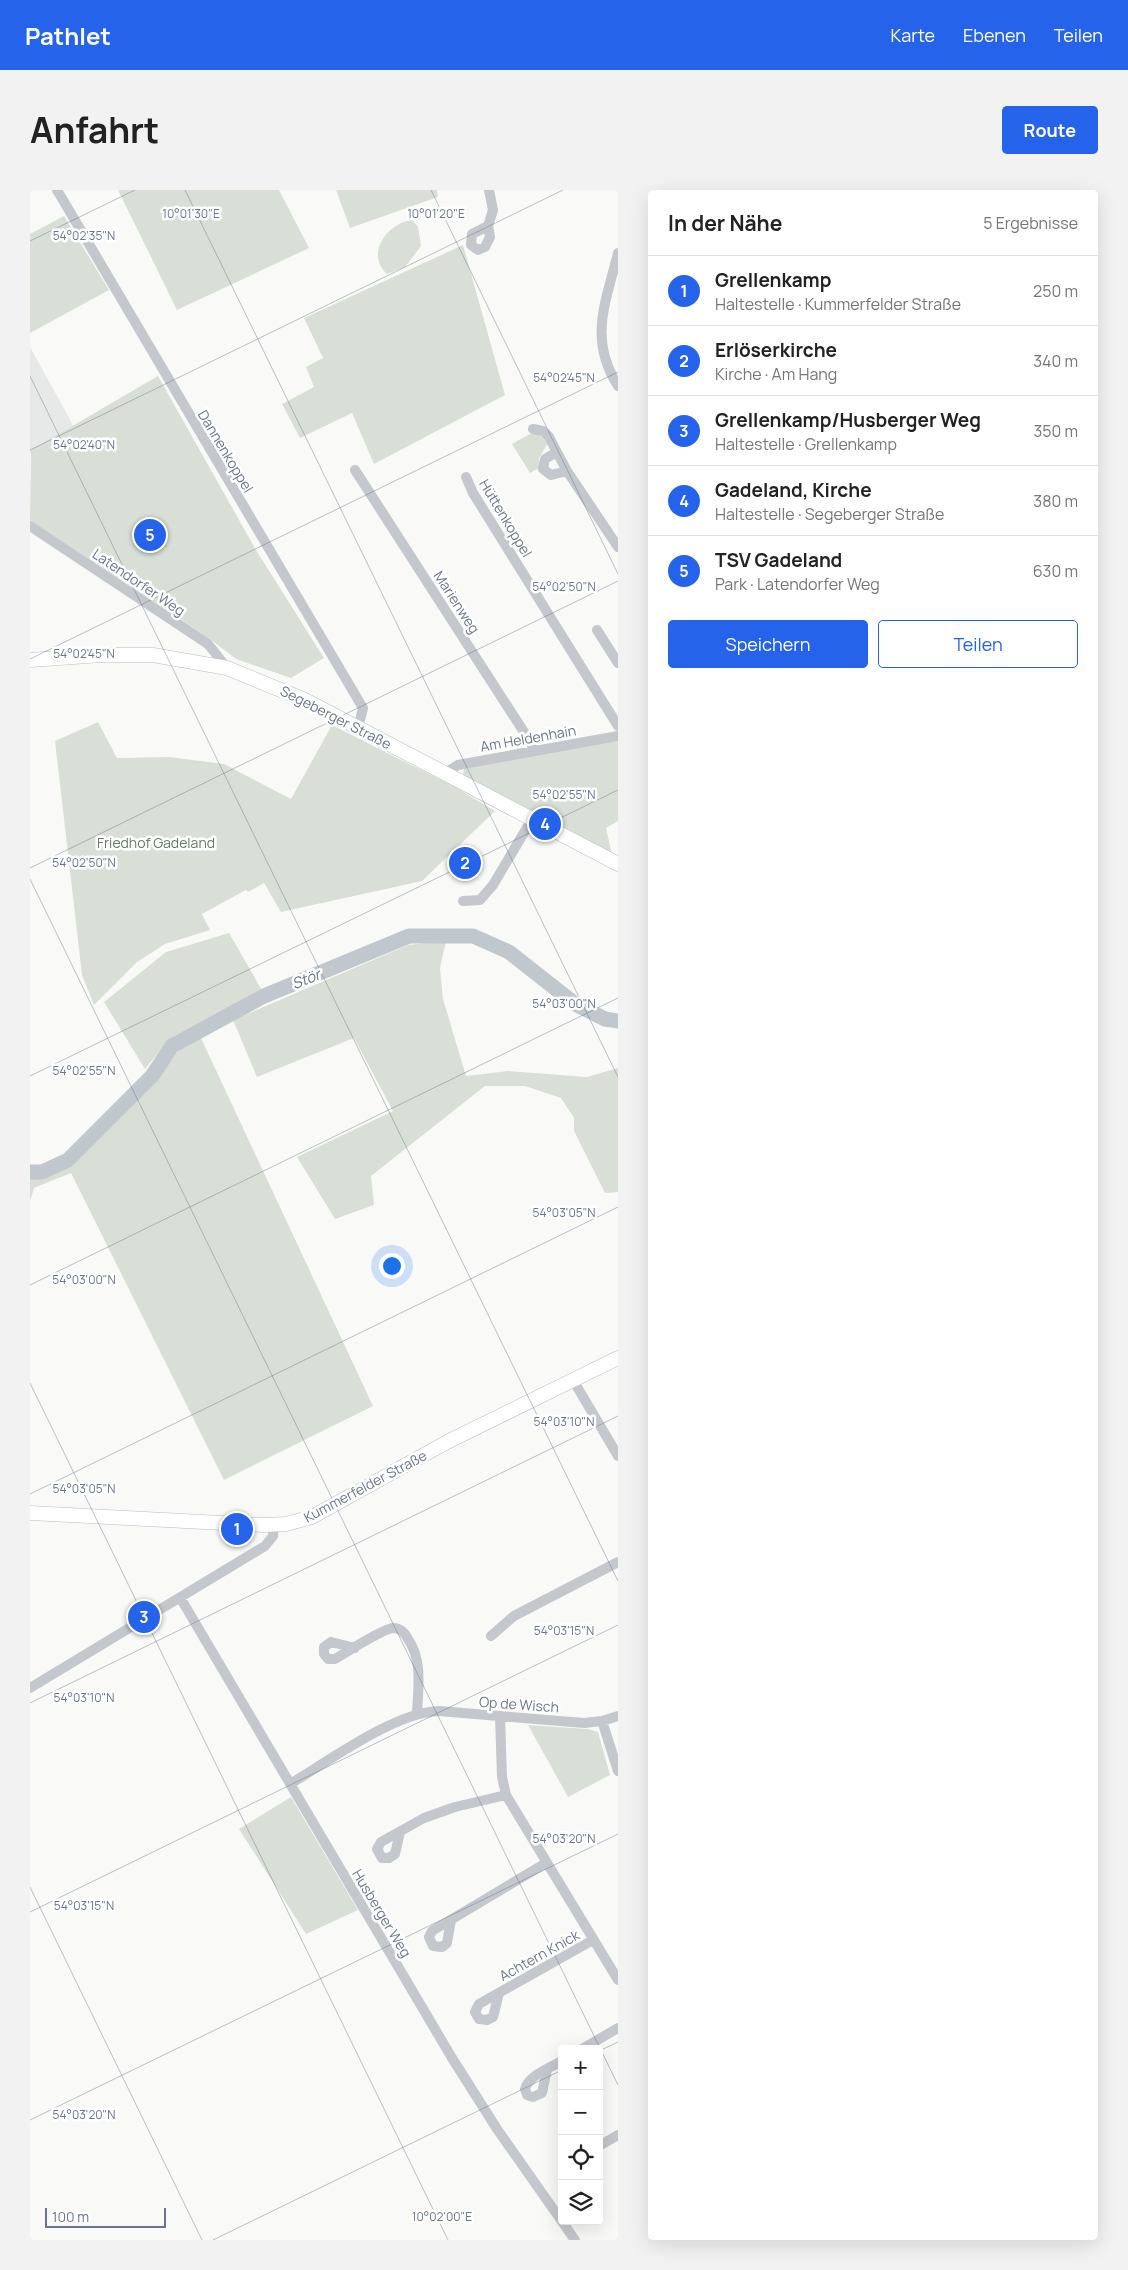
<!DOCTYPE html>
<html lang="de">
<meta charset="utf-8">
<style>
:root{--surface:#fff;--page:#f2f2f2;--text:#222;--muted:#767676;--line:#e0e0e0;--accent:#2563eb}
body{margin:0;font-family:Manrope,sans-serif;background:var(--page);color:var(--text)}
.controls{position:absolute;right:15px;bottom:15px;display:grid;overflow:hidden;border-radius:5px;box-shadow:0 5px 20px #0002}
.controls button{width:45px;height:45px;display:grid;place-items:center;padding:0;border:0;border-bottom:1px solid var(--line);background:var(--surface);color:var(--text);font:25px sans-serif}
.scale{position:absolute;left:15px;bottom:12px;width:121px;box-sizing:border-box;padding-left:5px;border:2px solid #6a7688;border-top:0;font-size:14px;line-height:18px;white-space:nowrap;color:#6a7688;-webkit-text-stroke:4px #fff;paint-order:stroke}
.you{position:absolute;left:361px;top:1075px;width:18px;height:18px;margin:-12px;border:4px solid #fff;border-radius:50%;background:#1a73e8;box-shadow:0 0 0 8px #1a73e833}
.badge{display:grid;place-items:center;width:32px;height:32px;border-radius:50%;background:var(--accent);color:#fff;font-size:16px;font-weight:700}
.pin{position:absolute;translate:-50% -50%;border:2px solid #fff;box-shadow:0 1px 5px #0006}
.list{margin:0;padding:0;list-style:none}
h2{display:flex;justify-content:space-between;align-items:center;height:65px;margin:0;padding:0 20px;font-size:21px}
h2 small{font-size:16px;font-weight:400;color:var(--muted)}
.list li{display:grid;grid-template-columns:32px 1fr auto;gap:15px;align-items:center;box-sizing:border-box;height:70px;padding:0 20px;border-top:1px solid var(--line)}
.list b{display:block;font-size:19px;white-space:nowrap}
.list p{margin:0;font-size:16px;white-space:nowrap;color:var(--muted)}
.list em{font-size:16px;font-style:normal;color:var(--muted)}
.actions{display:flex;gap:10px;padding:15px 20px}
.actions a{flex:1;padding:11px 0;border:1px solid var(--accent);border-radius:5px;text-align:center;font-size:18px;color:var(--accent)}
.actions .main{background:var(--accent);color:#fff}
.icon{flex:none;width:28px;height:28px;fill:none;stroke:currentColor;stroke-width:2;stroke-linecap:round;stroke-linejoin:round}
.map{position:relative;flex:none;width:588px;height:2050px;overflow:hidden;border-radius:5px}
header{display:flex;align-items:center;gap:30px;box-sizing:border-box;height:70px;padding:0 25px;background:var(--accent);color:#fff}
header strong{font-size:24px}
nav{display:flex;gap:28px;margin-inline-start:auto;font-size:18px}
.intro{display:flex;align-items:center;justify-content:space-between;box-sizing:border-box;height:120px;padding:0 30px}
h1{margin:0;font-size:35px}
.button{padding:12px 22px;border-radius:5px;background:var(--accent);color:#fff;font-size:18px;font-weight:700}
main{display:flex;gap:30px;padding:0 30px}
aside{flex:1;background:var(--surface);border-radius:5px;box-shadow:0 5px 20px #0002}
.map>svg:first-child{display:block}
.built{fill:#e7e9e9}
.green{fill:#d9dfd7}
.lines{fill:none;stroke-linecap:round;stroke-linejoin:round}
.river{stroke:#c0c7cd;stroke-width:15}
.secondary-casing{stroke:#b8bcc2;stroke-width:15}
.street{stroke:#c4c7cb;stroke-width:10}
.secondary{stroke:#fff;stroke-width:14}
.ticks{fill:none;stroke:#6a7688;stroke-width:1;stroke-opacity:0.45}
.labels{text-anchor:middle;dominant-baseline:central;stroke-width:5;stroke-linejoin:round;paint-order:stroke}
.street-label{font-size:14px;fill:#6a7688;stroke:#fff}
.park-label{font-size:14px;fill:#667a64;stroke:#fff}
.water-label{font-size:15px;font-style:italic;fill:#667783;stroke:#fff}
.ticks-label{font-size:12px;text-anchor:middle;fill:#6a7688;stroke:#fff;stroke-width:5;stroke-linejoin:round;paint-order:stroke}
</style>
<header>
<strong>Pathlet</strong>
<nav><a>Karte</a><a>Ebenen</a><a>Teilen</a></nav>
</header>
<div class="intro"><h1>Anfahrt</h1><a class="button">Route</a></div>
<main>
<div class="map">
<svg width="588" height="2050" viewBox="0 0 588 2050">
<rect width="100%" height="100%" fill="#f9faf8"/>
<path class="built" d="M0,157L43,235L0,263Z"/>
<path class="green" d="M88,0H249L279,58L147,120Z
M306,0H407L408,7L320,38Z
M34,26L79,100L0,143V44Z
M382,30L388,37L391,56L375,77L357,84C335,64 357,33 382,30Z
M433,55L475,205L344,274L322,223L270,248L252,214L284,197L276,177L293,168L274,128Z
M128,186L226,360L294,468L261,488L206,469L180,449L0,330L1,260Z
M500,244H508L518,253L509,268V278L500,283L482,254Z
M68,532L87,568L139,567L194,574L261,609L302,535L423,596L465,621L392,691L251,722L234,693L218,702L216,700L172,724L180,740L135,754L107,772L64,815L52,785L25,551Z
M588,549V631L576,638L582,665L433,585L434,579Z
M199,743L233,802L138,851L115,879L74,812L136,762Z
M416,751L410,778L413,809L436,886L478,881L557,887L588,878V1002L575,1003L544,941V928L531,908L495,896H455L341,986L344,1015L305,1029L267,967L363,921L324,848L227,887L203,830L378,755Z
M170,846L343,1216L194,1290L41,983L4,998L0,1011V989H5L38,975L129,887L151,857Z
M498,1535L558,1539L568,1542L580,1585L538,1607Z
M261,1607L328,1720L276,1744L209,1639Z"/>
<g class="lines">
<path class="river" d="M0,982H12L38,970L122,886L142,856L234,806L379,746H443L479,762L545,814L575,829L588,831"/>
<g class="secondary-casing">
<path id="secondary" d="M0,470L72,465H123L197,478L275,510L588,674
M0,1323L233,1335L256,1334L282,1327L419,1251L588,1168"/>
</g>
<path class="street" d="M27,0L333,518L328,538
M458,36L442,44L441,55L448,60L455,57L460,47L458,36L463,20L459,0
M588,63C576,112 558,149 588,196
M503,239L513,241L519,247L537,281L588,357
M527,262L515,269L513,279L521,285L537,281
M325,280L501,553L504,561
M436,287L443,303L588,536
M0,336L178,454L197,478
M567,440L588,473
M415,583L428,575L588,546
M433,711L450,710L463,695L502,629
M543,1190L588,1266
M151,1409L422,1868L467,1939L545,2050
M461,1446L484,1426L588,1372
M325,1458L301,1452L294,1457V1464L298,1469H305C317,1462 352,1439 363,1438C371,1438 375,1443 378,1449C393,1471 388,1498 387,1524
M0,1498L235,1356L243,1346L244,1334
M470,1526L472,1587L476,1605L588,1790
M572,1531L588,1581
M260,1594C299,1571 365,1522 409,1521L554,1533L572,1531L588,1526
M370,1642L365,1664L359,1668H352L347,1659L351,1652L394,1628L425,1617L476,1605
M421,1730L417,1753L412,1757L403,1756L399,1747L402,1741L516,1673
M469,1803L463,1827L457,1830L449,1829L445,1822L449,1814L563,1750
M552,1859L588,1838
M517,1880L512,1903L503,1907L497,1905L495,1899C498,1886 521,1877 532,1871
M569,1956L588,1945"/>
<use href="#secondary" class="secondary"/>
</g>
<path class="ticks" d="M155,0L588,887M401,0L588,384M0,51L105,0M0,186L588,1391M0,260L533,0M0,469L588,182M0,678L588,391M0,689L588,1895M0,886L588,600M0,1095L588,808M0,1193L418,2050M0,1304L588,1017M0,1513L588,1226M0,1697L172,2050M0,1722L588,1435M569,1861L588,1852M0,1930L588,1644M183,2050L532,1880"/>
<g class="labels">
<g class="street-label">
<text transform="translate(196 261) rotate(59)">Dannenkoppel</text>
<text transform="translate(476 328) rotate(59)">Hüttenkoppel</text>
<text transform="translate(109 392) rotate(34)">Latendorfer Weg</text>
<text transform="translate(427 412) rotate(57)">Marienweg</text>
<text transform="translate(306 527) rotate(27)">Segeberger Straße</text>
<text transform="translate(498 548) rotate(-10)">Am Heldenhain</text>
<text transform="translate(335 1296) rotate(-28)">Kummerfelder Straße</text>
<text transform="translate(489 1514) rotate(4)">Op de Wisch</text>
<text transform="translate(352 1723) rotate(59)">Husberger Weg</text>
<text transform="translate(509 1765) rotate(-29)">Achtern Knick</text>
</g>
<g class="park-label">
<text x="126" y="652">Friedhof Gadeland</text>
</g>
<g class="water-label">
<text transform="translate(276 789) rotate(-22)">Stör</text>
</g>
</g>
<g class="ticks-label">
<text x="161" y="28">10°01'30"E</text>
<text x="406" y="28">10°01'20"E</text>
<text x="54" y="50">54°02'35"N</text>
<text x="534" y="192">54°02'45"N</text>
<text x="54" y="259">54°02'40"N</text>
<text x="534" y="401">54°02'50"N</text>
<text x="54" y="468">54°02'45"N</text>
<text x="534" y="609">54°02'55"N</text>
<text x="54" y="677">54°02'50"N</text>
<text x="534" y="818">54°03'00"N</text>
<text x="54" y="885">54°02'55"N</text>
<text x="534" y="1027">54°03'05"N</text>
<text x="54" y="1094">54°03'00"N</text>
<text x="534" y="1236">54°03'10"N</text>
<text x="54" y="1303">54°03'05"N</text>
<text x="534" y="1445">54°03'15"N</text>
<text x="54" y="1512">54°03'10"N</text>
<text x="534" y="1653">54°03'20"N</text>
<text x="54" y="1720">54°03'15"N</text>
<text x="54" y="1929">54°03'20"N</text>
<text x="412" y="2031">10°02'00"E</text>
</g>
</svg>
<div class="controls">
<button>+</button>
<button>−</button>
<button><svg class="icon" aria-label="locate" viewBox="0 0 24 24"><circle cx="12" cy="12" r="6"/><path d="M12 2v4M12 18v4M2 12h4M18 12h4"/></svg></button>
<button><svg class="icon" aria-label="layers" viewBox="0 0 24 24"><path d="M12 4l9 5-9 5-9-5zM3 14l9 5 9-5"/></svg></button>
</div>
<div class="scale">100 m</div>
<div class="you"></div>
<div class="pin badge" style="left:207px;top:1339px">1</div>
<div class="pin badge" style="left:435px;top:673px">2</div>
<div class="pin badge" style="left:114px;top:1427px">3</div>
<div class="pin badge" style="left:515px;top:634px">4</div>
<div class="pin badge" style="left:120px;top:345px">5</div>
</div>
<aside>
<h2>In der Nähe<small>5 Ergebnisse</small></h2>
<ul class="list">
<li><span class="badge">1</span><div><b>Grellenkamp</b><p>Haltestelle · Kummerfelder Straße</p></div><em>250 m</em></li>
<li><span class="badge">2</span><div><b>Erlöserkirche</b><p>Kirche · Am Hang</p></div><em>340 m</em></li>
<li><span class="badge">3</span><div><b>Grellenkamp/Husberger Weg</b><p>Haltestelle · Grellenkamp</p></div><em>350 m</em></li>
<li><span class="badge">4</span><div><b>Gadeland, Kirche</b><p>Haltestelle · Segeberger Straße</p></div><em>380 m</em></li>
<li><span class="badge">5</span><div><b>TSV Gadeland</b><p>Park · Latendorfer Weg</p></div><em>630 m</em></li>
</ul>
<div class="actions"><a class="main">Speichern</a><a>Teilen</a></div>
</aside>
</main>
